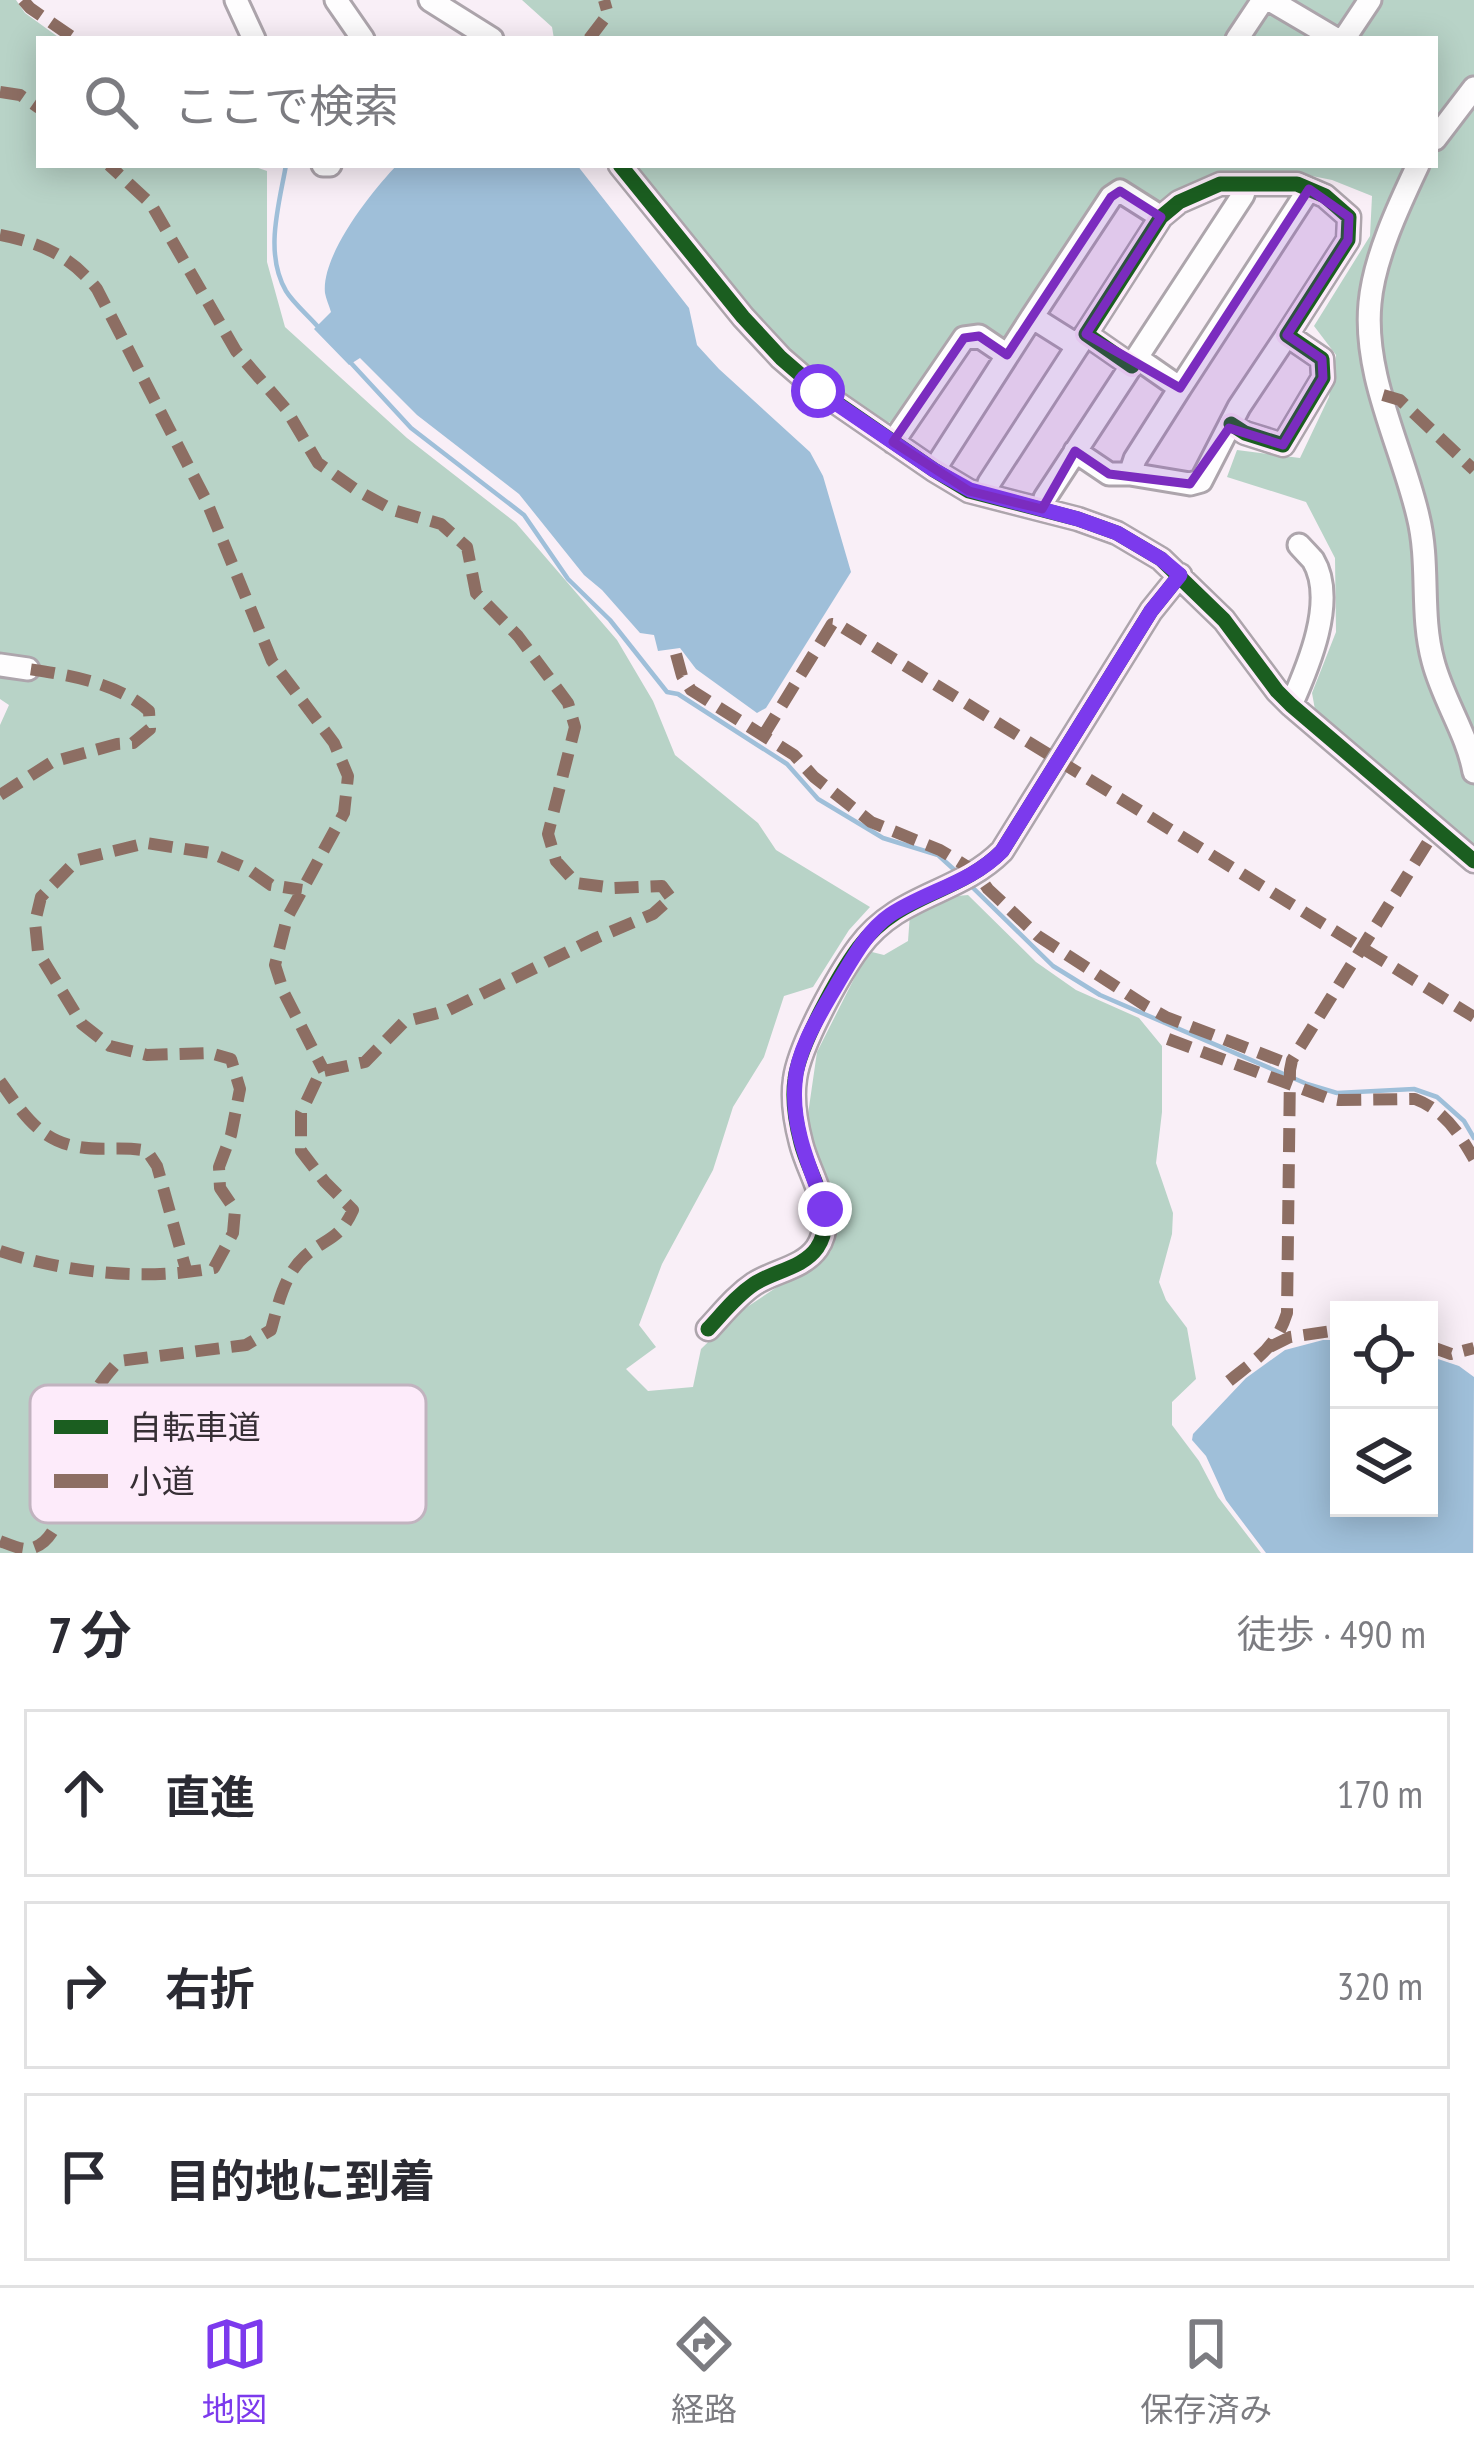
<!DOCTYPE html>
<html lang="ja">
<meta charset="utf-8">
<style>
:root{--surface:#fff;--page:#f2f2f3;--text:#2b2b33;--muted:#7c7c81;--line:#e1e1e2;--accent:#7c3aed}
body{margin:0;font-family:"PT Sans Narrow","Noto Sans JP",sans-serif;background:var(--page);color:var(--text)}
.controls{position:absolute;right:36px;bottom:36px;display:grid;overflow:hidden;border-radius:0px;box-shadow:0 6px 30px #0003}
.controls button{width:108px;height:108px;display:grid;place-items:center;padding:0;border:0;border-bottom:3px solid var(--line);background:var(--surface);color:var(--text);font:60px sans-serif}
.stop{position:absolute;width:36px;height:36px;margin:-27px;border:9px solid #7c3aed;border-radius:50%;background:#fff}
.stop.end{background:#7c3aed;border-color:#fff;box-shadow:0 3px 12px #0008}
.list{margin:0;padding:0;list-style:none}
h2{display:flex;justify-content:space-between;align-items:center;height:156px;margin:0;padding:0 48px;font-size:51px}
h2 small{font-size:39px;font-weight:400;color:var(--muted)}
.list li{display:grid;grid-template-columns:78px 1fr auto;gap:36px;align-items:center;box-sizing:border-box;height:168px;margin:0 24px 24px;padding:0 24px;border:3px solid var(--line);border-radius:0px}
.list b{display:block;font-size:45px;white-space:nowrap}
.list em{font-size:39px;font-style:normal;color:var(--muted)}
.icon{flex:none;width:66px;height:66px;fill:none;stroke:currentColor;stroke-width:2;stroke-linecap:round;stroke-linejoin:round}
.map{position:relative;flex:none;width:1474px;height:1553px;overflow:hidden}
.search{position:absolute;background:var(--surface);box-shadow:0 6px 30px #0003;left:36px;right:36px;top:36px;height:132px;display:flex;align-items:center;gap:30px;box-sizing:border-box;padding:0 42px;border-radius:0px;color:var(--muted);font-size:45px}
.sheet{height:732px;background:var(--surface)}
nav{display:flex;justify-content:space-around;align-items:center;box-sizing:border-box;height:168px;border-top:3px solid var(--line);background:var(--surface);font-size:33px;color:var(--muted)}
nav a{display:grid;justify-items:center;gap:6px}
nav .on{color:var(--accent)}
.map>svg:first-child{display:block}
.forest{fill:#b8d3c7}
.water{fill:#9fbfd9}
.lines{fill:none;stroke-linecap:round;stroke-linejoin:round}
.stream{stroke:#9fbfd9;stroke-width:4.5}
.minor-casing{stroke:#ada5ac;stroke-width:27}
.minor{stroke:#fefdfe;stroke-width:21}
.quiet{stroke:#8d6e63;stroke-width:12;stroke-dasharray:24 12;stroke-linecap:butt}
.cycleway-casing{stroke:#fdebfa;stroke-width:22}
.cycleway{stroke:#1b5e20;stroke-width:15}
.route{stroke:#7c3aed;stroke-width:15}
.marked{fill:#7b2cbf;fill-opacity:0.2;stroke:#7b2cbf;stroke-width:9;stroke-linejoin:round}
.key{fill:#fdebfa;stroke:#c1b3bf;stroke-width:3}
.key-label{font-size:33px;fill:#362f35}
</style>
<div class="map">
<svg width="1474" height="1553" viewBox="0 0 1474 1553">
<rect width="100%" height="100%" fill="#f9eff7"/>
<path class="forest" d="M0,0H16L25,13L61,39H39V165H250L267,171V262L285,327L407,438L516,523L617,640L653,701L675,755L758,823L776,850L870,907L849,930L813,987L784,996L764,1057L733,1107L713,1170L662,1264L639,1325L656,1347L626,1369L648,1391L693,1387L701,1349L738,1313L831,1251L835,1211L807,1121L817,1052L868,951L884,955L908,941L910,914L945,897L968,895L1036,962L1076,990L1139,1018L1162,1046V1112L1156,1163L1173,1213L1172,1234L1159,1282L1166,1300L1187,1328L1196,1379L1172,1402V1425L1199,1461L1218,1497L1261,1553H0V725L9,705L0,699Z
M522,0H1474V851L1317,721L1312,693L1336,632L1335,558L1306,502L1227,477L1237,450L1300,458L1329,397L1336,355L1314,326L1370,236L1372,196L1332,180L1297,173L1220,176L1159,205L1126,180L1113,184L1006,342L979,327L897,421L876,425L784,352L632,165H1435V39H554L552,27Z"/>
<path class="water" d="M397,165H577L689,308L697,345L719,369L810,452L823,476L851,572L766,708L757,713L696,669L680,648L658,651L654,635L640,633L602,590L584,575L519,494L417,415L360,358L349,365L314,329L331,312C329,305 326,299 325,293C321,255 372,191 397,165Z
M1323,1340H1339V1508H1429V1356L1459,1366L1474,1377L1473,1553H1266L1226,1500L1206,1456L1192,1440L1193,1434L1246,1378L1285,1350Z"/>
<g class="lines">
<path class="stream" d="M286,165C279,205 264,253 286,291C294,304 309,316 319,328
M351,363L411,428L524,515L568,579L610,620L667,692L678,694L787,764L818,799L883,838L938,855L960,875
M968,883L1053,966L1100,995L1307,1084L1337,1093L1414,1089L1437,1097L1464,1121L1474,1138"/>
<g class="minor-casing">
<path id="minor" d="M236,0L254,39
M336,0L363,39
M430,0L492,39
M1270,0L1336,39
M1237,39L1263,0
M1344,39L1370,0
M1435,139L1474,88
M323,165H330
M620,165L743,317L781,358L818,390L934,470L969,491L1078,519L1117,533L1161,559L1224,620L1277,691L1291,705L1474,861
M1418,165C1399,205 1374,258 1370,303C1363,376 1402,447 1418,516C1430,564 1420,613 1433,661C1443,700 1467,733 1474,772
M1032,317L1111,197L1120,191L1161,217
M1137,358L1180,388L1309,189
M1132,366L1086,334L1161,217L1179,202L1220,184H1297L1325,196L1349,217L1348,240L1287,335L1322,359L1323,378L1283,445L1245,433L1231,424
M1180,388L1135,459L1130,474L1190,484L1201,481L1239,407L1287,335
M893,442L964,338L979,336L1007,355
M1075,451L1109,474H1130
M934,470L1032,317L1078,346
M986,494L989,483L1085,335
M1042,509L1045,498L1243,195L1246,186
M0,665L28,669
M1291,705C1308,667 1337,600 1313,560C1312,559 1300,546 1299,545
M708,1329C723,1313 736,1296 754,1284C774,1271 803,1268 817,1248C839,1215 809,1176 801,1143C796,1124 792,1099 795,1079C799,1046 839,974 859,947C899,893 958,895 1002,851L1151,611L1180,575"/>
</g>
<use href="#minor" class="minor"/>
<path class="quiet" d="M23,0L30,8L75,39
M589,39L608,14L604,0
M0,92L20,95L39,108
M0,235C41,243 71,256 97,289L206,500L272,661L334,743L348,776L344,813L287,918L275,965L284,993L324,1071
M1383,395L1400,400L1474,470
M676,654L682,676L691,690L794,755L814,777L871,822L940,850L976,872L988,889L1038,936L1146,1006L1166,1017L1291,1065
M763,736L832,624L839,625L1474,1017
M0,795L52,762L117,744L133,743L150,729L149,711C118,683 69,675 28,669
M1168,1039L1327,1098L1339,1100L1415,1099C1444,1110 1459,1133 1474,1159
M0,1081C22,1112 39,1141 79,1147C102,1151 125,1146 147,1151L157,1166L187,1273
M0,1251C66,1273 146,1281 214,1268L233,1233L235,1210L220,1188L219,1167L231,1135L240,1089L231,1059L210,1053L147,1055L110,1046L82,1024L38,952L35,922L41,897L77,860L146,843L211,853L248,869L271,885L302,890
M1429,1346L1451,1354L1474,1348
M1270,1347L1290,1337L1339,1330
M1229,1381C1256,1359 1276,1348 1287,1313L1290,1070L1292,1060L1436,829
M0,1541C8,1544 19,1549 27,1549C69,1545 68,1462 75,1433C81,1411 102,1378 119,1361L246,1345L271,1330C278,1305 284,1275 304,1257C326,1237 339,1241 353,1210L325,1182L301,1151V1113L317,1079L324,1071L365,1062L404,1022L449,1010L596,938L653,914L671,898L662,886L614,888L576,883L556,861L548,834L575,727L568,703L518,636L476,593L467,547L441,524L393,510L358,491L318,463L286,409L236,351L151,204L109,165"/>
<g class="cycleway-casing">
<path id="cycleway" d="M620,165L743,317L781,358L818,390L934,470L969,491L1078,519L1117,533L1161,559L1224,620L1277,691L1291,705L1474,861
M1132,366L1086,334L1161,217L1179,202L1220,184H1297L1325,196L1349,217L1348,240L1287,335L1322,359L1323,378L1283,445L1245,433L1231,424
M708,1329C723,1313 736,1296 754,1284C774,1271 803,1268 817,1248C839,1215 809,1176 801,1143C796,1124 792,1099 795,1079C799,1046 839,974 859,947C899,893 958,895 1002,851L1151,611L1180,575"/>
</g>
<use href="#cycleway" class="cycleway"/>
</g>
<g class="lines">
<path class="route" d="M818,391L934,470L970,490L1078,519L1117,533L1161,559L1180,575L1151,611L1002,851C971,883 926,891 890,915C867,931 853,958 839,981C822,1011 797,1048 795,1083C791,1127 810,1168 825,1209"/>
</g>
<path class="marked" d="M1309,189L1349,217L1348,240L1287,335L1322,359L1323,378L1283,445L1229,428L1190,484L1109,474L1075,451L1042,509L969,491L893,442L964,338L979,336L1007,355L1111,197L1120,191L1161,217L1086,334L1180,388Z"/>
<rect x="30" y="1385" width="396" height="138" rx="18" class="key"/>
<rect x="54" y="1420" width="54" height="14" fill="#1b5e20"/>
<rect x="54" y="1474" width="54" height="14" fill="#8d6e63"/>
<g class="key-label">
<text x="129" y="1439">自転車道</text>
<text x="129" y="1493">小道</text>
</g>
</svg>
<div class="controls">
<button><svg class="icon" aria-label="locate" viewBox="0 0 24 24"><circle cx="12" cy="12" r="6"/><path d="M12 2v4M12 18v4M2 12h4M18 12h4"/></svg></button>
<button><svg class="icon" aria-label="layers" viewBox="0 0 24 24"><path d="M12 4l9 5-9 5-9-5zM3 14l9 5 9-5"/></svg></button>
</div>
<div class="stop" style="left:818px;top:391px"></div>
<div class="stop end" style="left:825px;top:1209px"></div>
<div class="search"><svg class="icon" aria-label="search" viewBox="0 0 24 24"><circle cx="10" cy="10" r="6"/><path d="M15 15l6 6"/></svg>ここで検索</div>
</div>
<section class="sheet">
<h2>7 分<small>徒歩 · 490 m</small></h2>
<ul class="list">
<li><svg class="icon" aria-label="ahead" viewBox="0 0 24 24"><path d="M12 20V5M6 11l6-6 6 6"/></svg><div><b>直進</b></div><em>170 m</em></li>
<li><svg class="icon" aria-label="right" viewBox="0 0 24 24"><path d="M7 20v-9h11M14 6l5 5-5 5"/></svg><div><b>右折</b></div><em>320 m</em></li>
<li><svg class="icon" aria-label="arrive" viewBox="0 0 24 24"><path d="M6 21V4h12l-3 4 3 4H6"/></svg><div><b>目的地に到着</b></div></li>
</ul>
</section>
<nav>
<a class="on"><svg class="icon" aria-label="map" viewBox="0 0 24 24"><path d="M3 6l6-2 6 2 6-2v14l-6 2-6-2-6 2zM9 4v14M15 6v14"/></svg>地図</a>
<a><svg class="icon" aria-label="directions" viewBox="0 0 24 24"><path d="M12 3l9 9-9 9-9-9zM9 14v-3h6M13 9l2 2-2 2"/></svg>経路</a>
<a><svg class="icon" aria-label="saved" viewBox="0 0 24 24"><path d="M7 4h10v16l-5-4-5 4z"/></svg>保存済み</a>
</nav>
